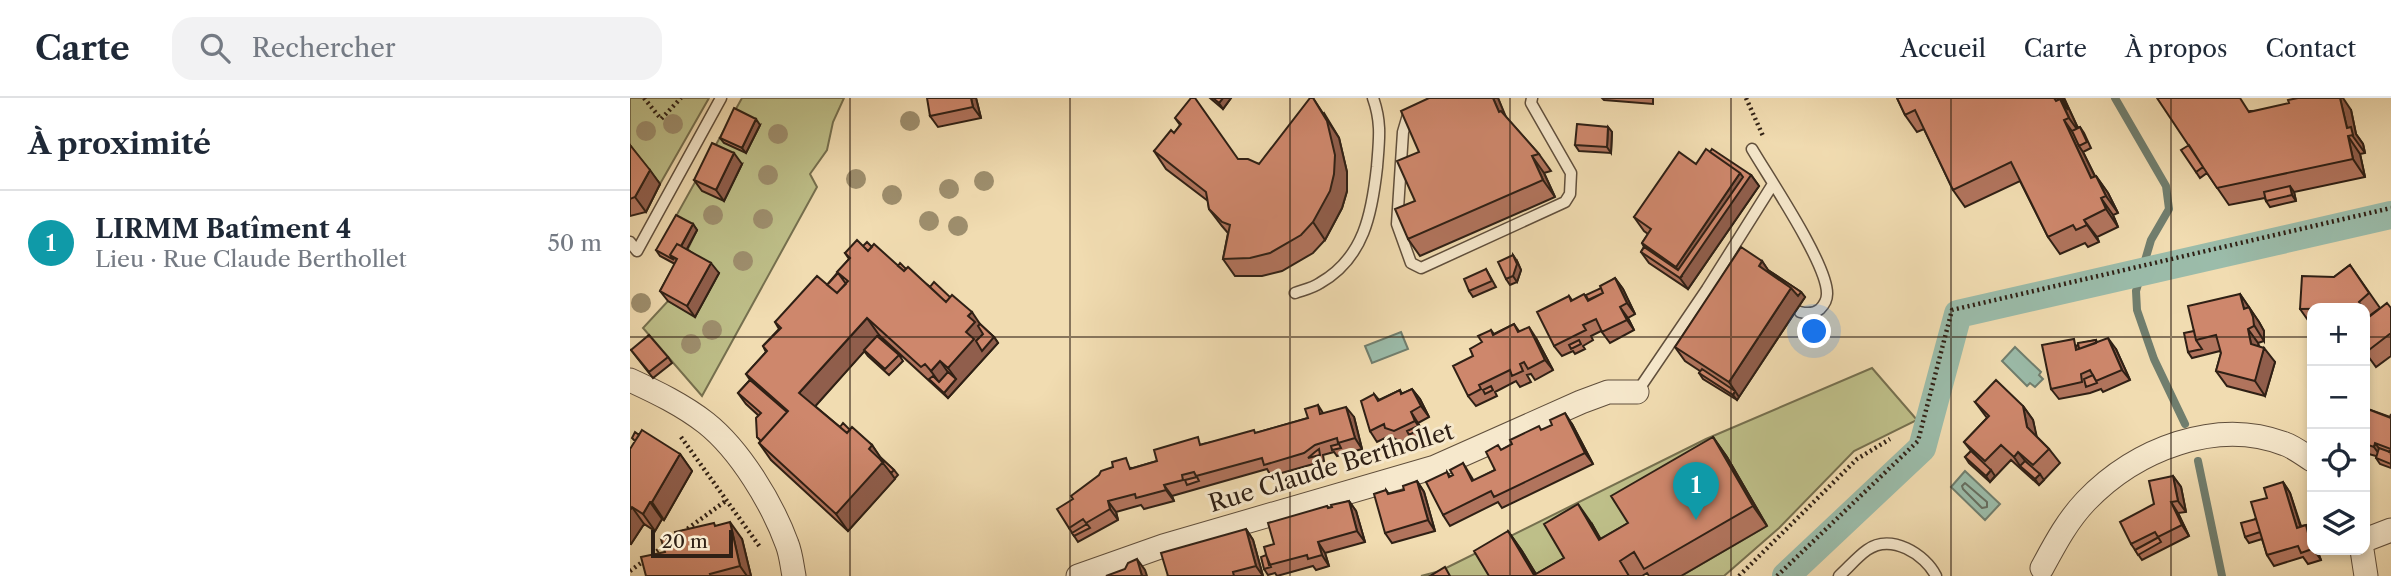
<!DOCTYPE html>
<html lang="fr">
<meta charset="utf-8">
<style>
:root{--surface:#fff;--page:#f2f2f3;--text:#1f2937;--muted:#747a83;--line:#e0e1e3;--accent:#111827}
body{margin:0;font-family:"Libre Caslon Text",serif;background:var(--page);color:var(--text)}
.controls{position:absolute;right:21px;bottom:21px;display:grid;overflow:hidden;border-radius:14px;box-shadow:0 4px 10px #0003}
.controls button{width:63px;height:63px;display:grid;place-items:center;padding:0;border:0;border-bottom:2px solid var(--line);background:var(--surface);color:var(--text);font:35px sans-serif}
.scale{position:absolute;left:21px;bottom:18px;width:82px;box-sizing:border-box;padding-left:7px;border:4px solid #2f2015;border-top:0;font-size:19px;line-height:24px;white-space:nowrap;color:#2f2015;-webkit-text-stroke:5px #f6e8cc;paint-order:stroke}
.you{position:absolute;left:1185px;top:234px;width:24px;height:24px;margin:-18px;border:5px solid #fff;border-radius:50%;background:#1a73e8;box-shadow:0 0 0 10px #1a73e833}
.badge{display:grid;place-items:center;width:46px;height:46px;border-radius:50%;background:var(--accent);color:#fff;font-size:23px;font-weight:700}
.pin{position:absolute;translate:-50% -58px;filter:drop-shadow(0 2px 4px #0008)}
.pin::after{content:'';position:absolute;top:37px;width:24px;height:21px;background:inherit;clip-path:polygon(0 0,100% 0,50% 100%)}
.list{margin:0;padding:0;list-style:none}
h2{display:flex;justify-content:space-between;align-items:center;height:91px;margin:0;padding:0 28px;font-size:30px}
h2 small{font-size:23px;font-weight:400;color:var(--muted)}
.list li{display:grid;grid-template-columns:46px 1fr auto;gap:21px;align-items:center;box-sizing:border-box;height:105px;padding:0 28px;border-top:2px solid var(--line)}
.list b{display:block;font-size:26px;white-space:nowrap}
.list p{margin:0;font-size:23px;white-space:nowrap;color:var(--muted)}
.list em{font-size:23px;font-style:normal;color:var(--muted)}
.icon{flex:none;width:38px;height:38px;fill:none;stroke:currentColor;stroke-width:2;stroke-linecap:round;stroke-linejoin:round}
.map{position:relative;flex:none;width:1761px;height:478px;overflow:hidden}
header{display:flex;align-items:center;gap:42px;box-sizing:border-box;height:98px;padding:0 35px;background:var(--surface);border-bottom:2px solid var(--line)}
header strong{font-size:33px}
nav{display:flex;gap:38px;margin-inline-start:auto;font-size:24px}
.search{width:490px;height:63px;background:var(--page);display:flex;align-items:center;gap:18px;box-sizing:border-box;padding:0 24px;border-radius:21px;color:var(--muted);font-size:26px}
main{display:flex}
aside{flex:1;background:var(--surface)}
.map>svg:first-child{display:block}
.green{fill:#bebf89;stroke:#76704f;stroke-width:2}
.water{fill:#9bbcaa;stroke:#707e6e;stroke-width:2}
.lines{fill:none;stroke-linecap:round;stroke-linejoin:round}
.shore{stroke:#656e60;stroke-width:2}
.stream{stroke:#707e6e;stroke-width:8}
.canal{stroke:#9bbcaa;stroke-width:28}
.lane-casing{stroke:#604f3c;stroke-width:13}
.street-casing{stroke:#604f3c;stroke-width:25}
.path{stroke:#2f2015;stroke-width:4.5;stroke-dasharray:2 3.5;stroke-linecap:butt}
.lane{stroke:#f6e8cc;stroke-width:10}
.street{stroke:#f6e8cc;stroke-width:23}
.tree{fill:#9e8f6e}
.wall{fill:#b1745d;stroke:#2f2015;stroke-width:2}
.shaded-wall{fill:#905e4c;stroke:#2f2015;stroke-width:2}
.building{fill:#ce876c;stroke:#2f2015;stroke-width:2}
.grid{fill:none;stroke:#2f2015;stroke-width:2;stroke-opacity:0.55}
.labels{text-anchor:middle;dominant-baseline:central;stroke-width:6;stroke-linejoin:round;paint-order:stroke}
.street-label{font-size:24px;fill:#2f2015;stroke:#f6e8cc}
</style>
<header>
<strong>Carte</strong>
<div class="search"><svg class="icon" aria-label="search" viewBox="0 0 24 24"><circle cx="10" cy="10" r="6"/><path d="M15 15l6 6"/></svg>Rechercher</div>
<nav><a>Accueil</a><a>Carte</a><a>À propos</a><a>Contact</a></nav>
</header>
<main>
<aside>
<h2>À proximité<small></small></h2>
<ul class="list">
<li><span class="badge" style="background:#0f9aa8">1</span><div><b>LIRMM Batîment 4</b><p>Lieu · Rue Claude Berthollet</p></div><em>50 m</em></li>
</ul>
</aside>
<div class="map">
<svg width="1761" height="478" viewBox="0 0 1761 478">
<rect width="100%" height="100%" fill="#f1dcb1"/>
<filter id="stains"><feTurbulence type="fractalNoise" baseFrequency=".00286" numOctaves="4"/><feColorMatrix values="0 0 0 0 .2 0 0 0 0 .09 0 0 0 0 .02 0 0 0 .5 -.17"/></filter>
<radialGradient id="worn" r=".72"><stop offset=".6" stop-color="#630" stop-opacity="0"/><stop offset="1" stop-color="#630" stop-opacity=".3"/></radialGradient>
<path class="green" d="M0,0H79L30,86L0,49Z
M112,0H214L203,24L197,52L180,76L187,89L72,298L13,230L38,203L65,218L55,157L67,132L45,120Z
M1242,270L1287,322L1224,353L1149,430L1094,478H1051L1137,428L1012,445L947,478H791L810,473L1076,341Z"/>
<path class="water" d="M771,234L778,251L742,265L735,248Z
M1385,249L1411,274L1409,277L1413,281L1405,289L1400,285L1397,288L1372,263Z
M1335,373L1370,406L1355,422L1321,389Z"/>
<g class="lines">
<path class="shore" d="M1335,385L1357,404V409L1352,410L1333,391L1332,388Z"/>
<path class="stream" d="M1485,0L1536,88L1539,111L1521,142L1506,193L1507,212L1524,261L1555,326
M1568,363L1592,478"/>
<path class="canal" d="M1156,478L1292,350L1328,216L1761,117"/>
<g class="lane-casing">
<path id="lane" d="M782,15L778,17L773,34L767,126L781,165L791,170L935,104L940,96L941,75L901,5L902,0
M1122,51C1139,80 1198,167 1197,196C1197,202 1194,207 1190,211C1184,216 1178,216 1170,214
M0,144L7,153L91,0
M665,195C673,192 683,190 690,185C734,160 742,115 747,69C749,43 752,25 743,0
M1007,294L1077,191L1143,86
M1209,478C1218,470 1227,459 1237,452C1261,435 1295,456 1306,478"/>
</g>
<g class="street-casing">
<path id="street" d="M0,282C26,294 53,307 76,325C110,352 142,405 157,446C161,456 162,468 164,478
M1735,442L1761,432
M1732,452L1736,478
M1412,470C1425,446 1437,423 1456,403C1505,352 1586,319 1655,346C1664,349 1674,357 1682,362
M448,478L533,448L805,369L951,304L978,294H1007"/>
</g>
<path class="path" d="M14,0L31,21L51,0
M1116,0L1133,38
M51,339L130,449
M53,434L97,402
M0,473L37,446
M1109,478L1227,361L1260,341
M1147,478L1288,343L1322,212L1761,110"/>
<use href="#lane" class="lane"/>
<use href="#street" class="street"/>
</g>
<g class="tree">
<circle cx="280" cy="23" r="10"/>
<circle cx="43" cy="26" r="10"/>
<circle cx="16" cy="33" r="10"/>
<circle cx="148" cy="36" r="10"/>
<circle cx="138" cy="77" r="10"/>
<circle cx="226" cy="81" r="10"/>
<circle cx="354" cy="83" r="10"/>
<circle cx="319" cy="91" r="10"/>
<circle cx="262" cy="97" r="10"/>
<circle cx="83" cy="117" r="10"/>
<circle cx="133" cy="121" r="10"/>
<circle cx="299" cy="123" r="10"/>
<circle cx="328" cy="128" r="10"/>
<circle cx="113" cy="163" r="10"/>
<circle cx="11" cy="205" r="10"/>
<circle cx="82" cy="232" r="10"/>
<circle cx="61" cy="246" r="10"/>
</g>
<path class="wall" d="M346,0L351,20L308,29L300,18Z
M580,0H601L593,11Z
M799,0H868L875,18L909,56L921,73L914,75L925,99L790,158L778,141L785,103L789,54Z
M972,0H1023V6L974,2Z
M1267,0H1434L1448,30L1450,29L1454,35L1461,50L1453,54L1465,78H1466L1478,95L1488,115L1483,117L1488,129L1467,139L1469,144L1458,149L1455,145L1430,156L1418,139L1390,83L1335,109L1323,92L1294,31L1287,34L1275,17Z
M1721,12L1726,36L1733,46L1735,55L1730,56L1735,79L1664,94L1666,103L1640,109L1636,103L1635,100L1599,107L1577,75L1570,80L1566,74L1559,47L1620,13Z
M694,15L709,40L717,74V93L712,110L695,142L683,155L652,173L632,178H605L593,161L598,135L592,128L579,111L578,103L536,71L524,53L544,35L550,27L545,20L608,61L629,66Z
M130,27L116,55L94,45L90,40Z
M978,29L982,34L981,55L949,53L945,47Z
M0,47L30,86L16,114L0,118Z
M112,66L94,103L72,93L64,82Z
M1066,66L1121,77L1129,88L1058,191L1019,165L1011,154L1014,149L1012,145L1018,136L1014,133L1004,119Z
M63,126L67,132L57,151L89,175L65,219L38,203L30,193L45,166L30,158L26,152Z
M233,148L268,168L276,171L350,226L364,239L368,245L318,300L249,237L248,238L269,257L273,263L259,277L238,258L234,253L185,308L210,329L220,332L242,347L250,359L264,372L268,377L218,433L141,362L129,345L131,343L127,339L129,318L116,306L108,295L120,282L116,276L136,254L133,248L149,231L145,224L197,187L219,161L215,155Z
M887,163L891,172L887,184L880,187L876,181Z
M1132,163L1138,172L1171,194L1175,199L1107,302L1073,281L1069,275L1070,273L1055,263L1045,249Z
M1720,167L1750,210L1739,218L1761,210V258L1746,269L1735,254V210H1682V225H1680L1670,211L1704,179Z
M856,171L866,189L843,199L839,193Z
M985,180L993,191L1005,216L998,220L1004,232L980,245L971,233L961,238L963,242L953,248L955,251L945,256L943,253L932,258L924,248L939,198L942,202H958L971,190Z
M1610,196L1629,224L1634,233V243L1628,245L1629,248L1645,264L1635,298L1597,288L1586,273L1591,255L1590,253L1562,260L1558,254L1564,233Z
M884,226L889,233L906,240L923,272L905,282L901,276L897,277L901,284L890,289L886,283L865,294L867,298L846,308L838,298L843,258L861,232L864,236Z
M1466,242L1467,244L1486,251L1500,282L1473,294L1471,291L1460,295L1429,301L1421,291L1448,246Z
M1,252L38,259L42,265L23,280Z
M782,291L790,301L799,319L788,325L794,337L783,342L780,339L771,344L763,340L761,337L747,344L740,333L744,296L749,302L770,292L772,296Z
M1345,304L1393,308L1403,322L1406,338L1419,351L1430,365L1409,387L1381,362L1360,384L1339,365L1335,359L1341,353L1334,344L1357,320Z
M688,307L693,315L724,319L732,351L707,358L704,354L693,357L694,363L641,378L637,371L542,398L544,403L514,411L511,407L486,414L488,422L448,444L439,430L443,401L483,369L503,370L527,363L573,346L626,335L678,320Z
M1735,310L1760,319L1761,316V370L1750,366L1746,360V358L1735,355Z
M942,326L963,366L872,410L868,404L820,428L813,417L817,374L820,379L823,377L833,365L844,383L865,372L871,352L912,332Z
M1083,339L1097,359L1137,428L1051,478H1019L1017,475L1012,478H859L878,433L892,453L906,476L934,460L962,426L970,441L998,425Z
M0,351L50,356L62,373L34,422L32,421L25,433L14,426L1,446H0Z
M1543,378L1551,389L1556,414L1548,415L1559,438L1512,462L1501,446L1524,406Z
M787,383L794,394L805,433L762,445L755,435L756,392L759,396L774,392Z
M1653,384L1660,395L1671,428L1676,427L1682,436V452H1687L1691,462L1678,466L1673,459L1644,468L1637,457L1632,441L1619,445L1615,439L1637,400Z
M719,403L726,413L735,444L695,455L699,468L686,472L683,468L647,478L645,475L638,477L634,471L644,446L697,408L699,410Z
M86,428L112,441L121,478H16L35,454Z
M616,431L623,442L633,478H538Z"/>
<path class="shaded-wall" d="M341,0H346L351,20L343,9Z
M593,0H601L593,11L589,5Z
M683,0L709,40L717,74V93L712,110L695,142L683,124Z
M863,0H868L881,31L869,14Z
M1434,0L1451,37L1439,20L1430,1Z
M1710,0H1713L1721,12L1726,36L1733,46L1735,55L1717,30Z
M126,21L130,27L116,55L112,50Z
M1434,22L1446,39L1449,48L1453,54L1474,97L1461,80Z
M978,29L982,34L981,55L977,49Z
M1718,38L1730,56L1735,79L1723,61Z
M104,55L112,66L94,103L86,92Z
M902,58L914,75L925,99L913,82Z
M20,72L30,86L16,114L5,99Z
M1110,75L1121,77L1129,88L1058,191L1050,180L1052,178L1046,169Z
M1466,78L1478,95L1488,115L1476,98Z
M1660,88L1664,94L1666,103L1662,97Z
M1471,100L1483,117L1488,129L1476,111Z
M1454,122L1467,139L1469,144L1457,127Z
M63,126L67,132L50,164L45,160Z
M883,157L887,163L891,172L887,184L883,178Z
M1132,163L1142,178L1129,168Z
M81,165L89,175L65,219L57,208Z
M985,180L993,191L1005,216L997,205Z
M1161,190L1171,194L1175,199L1109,299L1099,284Z
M1610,196L1629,224L1634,233V243L1614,211Z
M990,209L998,220L1004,232L997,222Z
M342,214L354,232L364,239L368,245L318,300L314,295L326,281L318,270L336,234L338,218Z
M237,220L249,237L181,313L169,295Z
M899,229L906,240L923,272L915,262Z
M1618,231L1628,245L1631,260L1634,250L1645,264L1635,298L1625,283L1621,246Z
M1478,240L1486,251L1500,282L1492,272Z
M310,263L322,280L313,290L301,273Z
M782,291L790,301L799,319L791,308Z
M1105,293L1109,299L1107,302L1103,297Z
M1393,308L1403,322L1408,344L1397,329Z
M716,309L724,319L732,351L725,340Z
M781,314L788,325L792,333L785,323Z
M935,315L942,326L963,366L955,355Z
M1083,339L1097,359L1137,428L1123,408Z
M1745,345L1753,356L1752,360L1744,349Z
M242,347L265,381L218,433L206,416L239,351Z
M1388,354L1399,368H1390L1384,359Z
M50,356L62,373L34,422L22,404Z
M1361,372L1365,378L1360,384L1356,378Z
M1410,376L1414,382L1409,387L1405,381Z
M1543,378L1551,389L1556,414L1548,403Z
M787,383L794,394L805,433L798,422Z
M1653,384L1660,395L1674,440L1667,430Z
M534,387L542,398L544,403L536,392Z
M478,403L486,414L488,422L480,411Z
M719,403L726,413L735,444L727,433Z
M20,404L32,421L25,433L13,416Z
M1541,404L1548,415L1559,438L1552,427Z
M948,406L962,426L983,462L969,442Z
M2,409L14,426L1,446L0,445V412Z
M100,424L112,441L121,478H117L110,468Z
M1676,427L1682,436V449Z
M616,431L623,442L633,478L626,468Z
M878,433L892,453L907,478H905Z
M688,444L695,455L699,468L692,457Z
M1684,452H1687L1691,462Z
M507,461L515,472L517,478H512Z"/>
<path class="building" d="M297,0H341L343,9L300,18Z
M561,0H565L608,61H618L629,66L680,0H683L697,23L705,57L704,76L700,93L683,124L671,137L640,155L620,160L593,161L600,127L592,124L579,111L576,94L524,53L541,32L544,35L551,26L545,20Z
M583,0H593L589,5Z
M799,0H863L869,14L871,13L909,56L902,58L913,82L778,141L765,111L785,103L767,63L789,54L771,13Z
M1267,0H1424L1426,3L1430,1L1439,20L1434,22L1461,80L1466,78L1476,98L1471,100L1476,111L1454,122L1457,127L1446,132L1443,127L1418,139L1381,64L1323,92L1285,12L1275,17Z
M1427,0H1432L1438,12L1430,1L1428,2Z
M1527,0H1610L1619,14L1659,5L1658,2L1668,0H1710L1717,30L1721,29L1723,37L1718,38L1723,61L1587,90Z
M104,10L126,21L112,50L90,40Z
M947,26L978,29L977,49L945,47Z
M1450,29L1457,44L1449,48L1442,33Z
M82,45L104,55L86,92L64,82Z
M0,47L20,72L5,99L0,101Z
M1559,47L1573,69L1566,74L1551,52Z
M1076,51L1110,75L1046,169L1012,145L1021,131L1004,119L1049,54L1066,66Z
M1082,51L1121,77L1050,180L1011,154L1014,149L1048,172L1113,79L1110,75L1080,54Z
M1660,88L1662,97L1636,103L1634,94Z
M46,117L63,126L51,148L47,146L40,157L44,162L26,152Z
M227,142L238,153L244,146L274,173L278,169L316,204L322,197L342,214L338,218L345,224L336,234L344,241L318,270L310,263L301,273L295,266L291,269L237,220L169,295L217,335L222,329L242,347L239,351L253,364L206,416L129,345L158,313L116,276L137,253L133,248L151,230L145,224L187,178L207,195L218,183L207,174L220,160L215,155Z
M237,144L242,149L238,153L233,148Z
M47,146L81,165L57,208L30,193L47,161L40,157Z
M1111,149L1132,163L1129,168L1161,190L1099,284L1045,249Z
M883,157L887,166L883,178L876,181L868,164Z
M270,165L276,171L274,173L268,168Z
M1720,167L1739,195L1729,204L1733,210L1670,211L1672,178L1704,179Z
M856,171L862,183L839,193L834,181Z
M1138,172L1171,194L1168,198L1161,190L1137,173Z
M208,175L216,186L207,195L197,187Z
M985,180L997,205L990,209L997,222L972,234L966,221L953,227L956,232L924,248L907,214L939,198L941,203L954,196L958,203L973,195L970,188Z
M304,184L320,199L316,204L300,189Z
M971,190L973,195L958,202L956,197Z
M1610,196L1614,211L1619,209L1623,219L1624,228L1618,231L1621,246L1634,250L1625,283L1586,273L1591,255L1586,237L1566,242L1558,208Z
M1757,205L1761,210V235L1735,255V212L1739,219Z
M350,226L364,239L352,253L346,243L353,236L348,228Z
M884,226L888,234L899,229L915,262L898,271L894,264L890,266L893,273L882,278L880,272L849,287L851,291L838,298L823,268L843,258L840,251L852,244L848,238L861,232L863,237Z
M1564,233L1566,242L1572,251L1558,254L1554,235Z
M19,237L38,259L19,274L1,252Z
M247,238L269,257L255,271L234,252Z
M1478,240L1492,272L1466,283L1460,272L1451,276L1452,284L1421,291L1412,247L1444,241L1446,252Z
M949,242L951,246L941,251L939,247Z
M1466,242V245L1449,251L1448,245Z
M1072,271L1105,293L1103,297L1069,275Z
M318,274L326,281L314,295L299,281L303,278L309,284Z
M1463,277L1467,285L1456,289L1454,281Z
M120,282L157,314L131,343L127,339L126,320L131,315L108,295Z
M1366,282L1393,308L1397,329L1419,351L1403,367L1388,354L1384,359L1371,347L1355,363L1334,344L1359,318L1345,304Z
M861,288L863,292L855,296L853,292Z
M782,291L791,308L781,314L785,323L764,333L755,330L754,326L740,333L731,303L744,296L748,303L770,292L771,296Z
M688,307L690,316L716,309L725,340L708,345L707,340L685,347L674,355L634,367L632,360L566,378L564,374L552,377L553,382L534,387L536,392L506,400L505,396L478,403L480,411L456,425L453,421L439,430L427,411L443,401L441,398L469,377L471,373L483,369L482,364L496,360L500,371L527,363L524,352L568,339L570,347L624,332L625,335L678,320L675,311Z
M1735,310L1761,320V355L1759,354L1761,351L1745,345L1744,349L1735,346Z
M935,315L955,355L864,399L861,393L813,417L796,384L817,374L819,379L823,377L820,372L833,365L842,383L865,372L856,354L868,347L871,352L882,346L880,342L909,328L911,332L922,327L920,322Z
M213,325L220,332L217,335L210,329Z
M788,328L790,331L779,337L777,333Z
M12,332L50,356L22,404H20L13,416L2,409L0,412V351Z
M5,334L9,337L5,343L2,340Z
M1083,339L1123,408L1014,471L1004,454L990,463L999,478H859L844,453L878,433L904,477L934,460L914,426L948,406L969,442L998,425L981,398Z
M709,346L711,350L702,352L701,348Z
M1749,350L1760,354L1761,357V366L1746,360Z
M689,351L690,357L678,360L685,354Z
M1341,353L1361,372L1356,378L1335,359Z
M250,359L264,372L261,375L249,360Z
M1395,363L1410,376L1405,381L1390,368Z
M1543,378L1548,403L1541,404L1552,427L1528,439L1525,434L1501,446L1490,424L1524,406L1519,383Z
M567,379L569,383L557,387L555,382Z
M787,383L798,422L755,435L744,396L756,392L758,396L774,392L773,388Z
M1653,384L1667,430L1676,427L1682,451L1671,455L1668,448L1637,457L1621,404L1637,400L1634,390Z
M719,403L727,433L688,444L692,457L678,461L677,457L639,467L634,449L644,446L638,425L697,408L698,410L702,409L701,407Z
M1626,421L1630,434L1615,439L1611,425Z
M100,424L110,468L80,476L81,478H16L11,459L35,454L31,441L46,438L45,434L84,425L85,428Z
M457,426L460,430L444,438L442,435Z
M616,431L626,468L603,474L604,478H538L531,455Z
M1528,439L1531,444L1508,457L1505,452L1529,439Z
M636,457L641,469L634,471L631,459Z
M507,461L512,478H476L495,471L498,465Z
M815,469L820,478H800Z"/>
<path class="grid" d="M220,0V478M440,0V478M660,0V478M880,0V478M1101,0V478M1321,0V478M1541,0V478M0,239H1682M1735,239H1761"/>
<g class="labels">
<g class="street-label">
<text transform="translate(701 369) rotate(-17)">Rue Claude Berthollet</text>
</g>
</g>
<rect width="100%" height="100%" filter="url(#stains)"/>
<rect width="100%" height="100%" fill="url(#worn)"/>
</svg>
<div class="controls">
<button>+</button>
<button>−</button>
<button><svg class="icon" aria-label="locate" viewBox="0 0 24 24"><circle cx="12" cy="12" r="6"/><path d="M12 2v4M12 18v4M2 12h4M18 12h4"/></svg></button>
<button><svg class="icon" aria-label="layers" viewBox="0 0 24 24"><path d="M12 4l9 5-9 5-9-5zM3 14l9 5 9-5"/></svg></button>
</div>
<div class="scale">20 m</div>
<div class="you"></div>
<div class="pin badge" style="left:1066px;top:422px;background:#0f9aa8">1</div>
</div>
</main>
